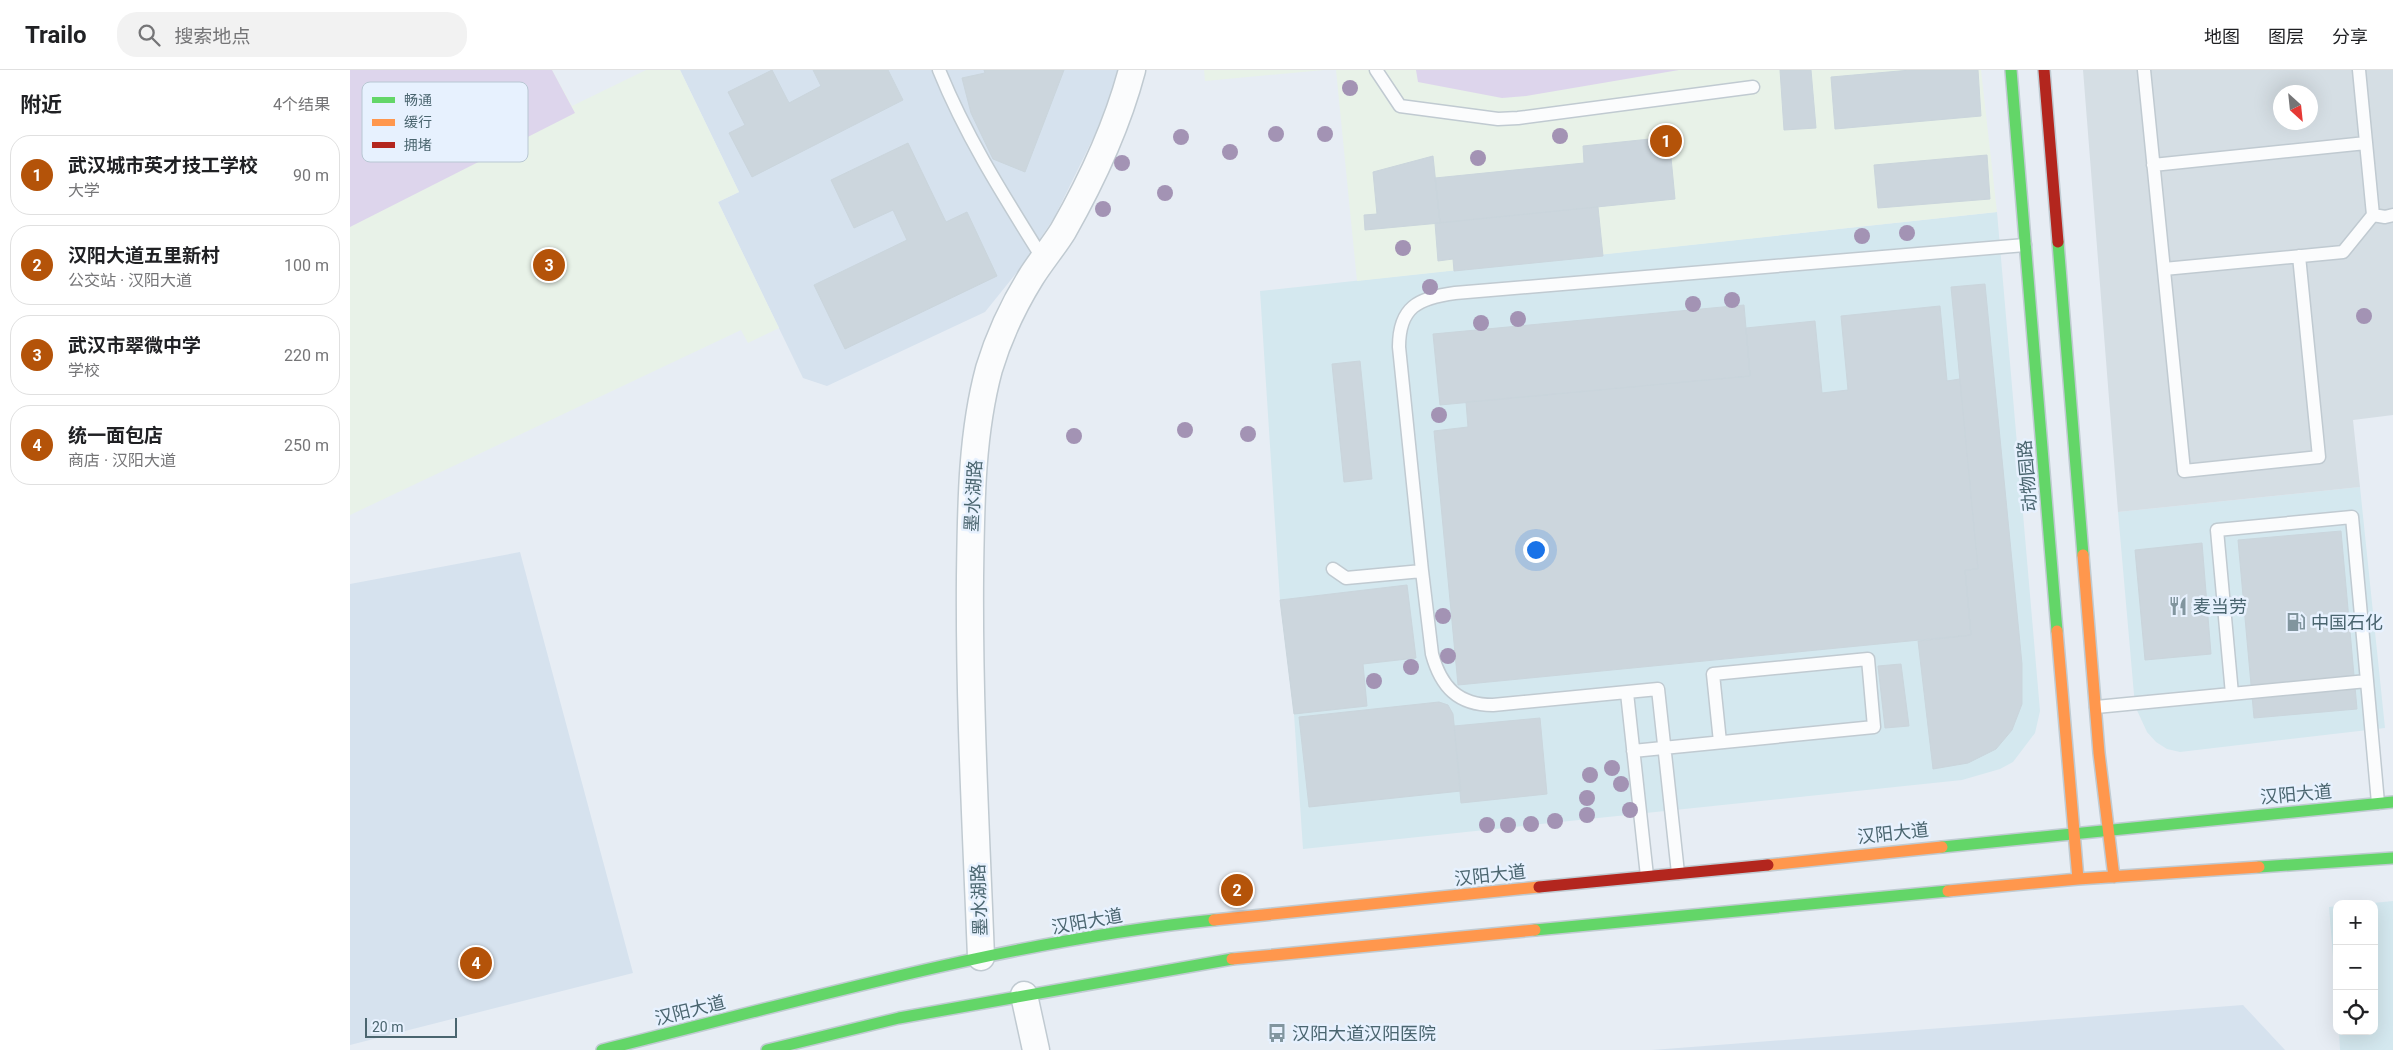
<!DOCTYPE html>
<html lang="zh">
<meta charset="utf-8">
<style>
:root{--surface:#fff;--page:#f2f2f2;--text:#202124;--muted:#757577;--line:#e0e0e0;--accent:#b45309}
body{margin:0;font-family:Roboto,"Noto Sans SC",sans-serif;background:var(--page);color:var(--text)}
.controls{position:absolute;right:15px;bottom:15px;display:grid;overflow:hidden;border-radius:10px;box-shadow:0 5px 20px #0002}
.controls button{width:45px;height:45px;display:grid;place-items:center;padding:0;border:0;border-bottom:1px solid var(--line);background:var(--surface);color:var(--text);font:25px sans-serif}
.compass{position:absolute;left:1923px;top:15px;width:45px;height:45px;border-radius:50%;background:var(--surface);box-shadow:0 5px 20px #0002;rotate:153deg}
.scale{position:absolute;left:15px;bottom:12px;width:92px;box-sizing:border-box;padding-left:5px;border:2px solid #4a656f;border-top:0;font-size:14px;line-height:18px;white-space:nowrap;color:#4a656f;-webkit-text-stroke:4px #e7f1fe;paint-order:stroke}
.you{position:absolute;left:1185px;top:479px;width:18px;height:18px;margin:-12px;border:4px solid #fff;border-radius:50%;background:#1a73e8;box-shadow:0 0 0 8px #1a73e833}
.badge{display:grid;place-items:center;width:32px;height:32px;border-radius:50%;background:var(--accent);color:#fff;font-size:16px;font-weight:700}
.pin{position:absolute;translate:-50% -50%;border:2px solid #fff;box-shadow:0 1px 5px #0006}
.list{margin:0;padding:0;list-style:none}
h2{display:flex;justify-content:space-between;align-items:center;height:65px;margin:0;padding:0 20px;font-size:21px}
h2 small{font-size:16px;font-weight:400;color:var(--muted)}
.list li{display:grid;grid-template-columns:32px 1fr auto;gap:15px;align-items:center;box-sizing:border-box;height:80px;margin:0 10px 10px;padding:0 10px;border:1px solid var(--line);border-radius:20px}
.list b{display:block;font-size:19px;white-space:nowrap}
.list p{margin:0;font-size:16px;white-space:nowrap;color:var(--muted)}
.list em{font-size:16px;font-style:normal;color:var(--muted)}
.icon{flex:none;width:28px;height:28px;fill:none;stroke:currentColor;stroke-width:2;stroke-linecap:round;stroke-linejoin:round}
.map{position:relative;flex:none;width:2043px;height:980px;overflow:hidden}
header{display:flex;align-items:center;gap:30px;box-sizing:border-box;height:70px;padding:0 25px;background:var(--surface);border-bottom:1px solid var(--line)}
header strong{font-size:24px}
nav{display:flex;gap:28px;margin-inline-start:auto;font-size:18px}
.search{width:350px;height:45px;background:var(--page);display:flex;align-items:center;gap:12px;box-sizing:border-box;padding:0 18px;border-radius:20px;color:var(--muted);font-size:19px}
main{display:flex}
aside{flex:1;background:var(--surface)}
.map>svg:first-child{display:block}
.residential{fill:#d6e2ee}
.commercial{fill:#d4e8ef}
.industrial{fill:#d5dee4;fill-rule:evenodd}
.education{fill:#e8f2e8}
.green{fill:#ddd5ec}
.building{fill:#ccd6dd;stroke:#cad5dc}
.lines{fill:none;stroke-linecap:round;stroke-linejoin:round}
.lane-casing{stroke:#c0cad1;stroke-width:15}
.street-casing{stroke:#c0cad1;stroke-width:29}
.fast-casing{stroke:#c0cbd2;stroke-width:14}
.slow-casing{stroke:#c0cbd2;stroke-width:14}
.jam-casing{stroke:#c0cbd2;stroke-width:14}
.lane{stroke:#fbfcfd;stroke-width:12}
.street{stroke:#fbfcfd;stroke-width:26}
.fast{stroke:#63d668;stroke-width:11}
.slow{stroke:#ff974d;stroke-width:11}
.jam{stroke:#b3261e;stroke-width:11}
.tree{fill:#a393b4}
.labels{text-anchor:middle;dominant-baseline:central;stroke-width:5;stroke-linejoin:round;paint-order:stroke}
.street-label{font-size:18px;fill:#4a656f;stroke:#e7f1fe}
.poi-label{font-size:18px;fill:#4a656f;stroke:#e7f1fe;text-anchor:start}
.key{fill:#e7f1fe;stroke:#b8c7d3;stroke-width:1}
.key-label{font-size:14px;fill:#4a656f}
</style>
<header>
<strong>Trailo</strong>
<div class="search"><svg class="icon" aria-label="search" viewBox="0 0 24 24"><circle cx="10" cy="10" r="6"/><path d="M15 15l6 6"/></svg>搜索地点</div>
<nav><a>地图</a><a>图层</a><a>分享</a></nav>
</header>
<main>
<aside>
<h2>附近<small>4个结果</small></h2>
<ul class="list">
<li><span class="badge">1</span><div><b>武汉城市英才技工学校</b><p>大学</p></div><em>90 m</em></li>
<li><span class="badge">2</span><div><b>汉阳大道五里新村</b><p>公交站 · 汉阳大道</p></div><em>100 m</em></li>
<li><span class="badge">3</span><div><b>武汉市翠微中学</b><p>学校</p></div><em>220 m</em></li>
<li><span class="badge">4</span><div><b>统一面包店</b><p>商店 · 汉阳大道</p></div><em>250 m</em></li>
</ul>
</aside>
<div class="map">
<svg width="2043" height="980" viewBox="0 0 2043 980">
<rect width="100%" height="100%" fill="#e7edf4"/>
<path class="residential" d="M330,0H770L755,44L704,148L672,196L635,242L477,316L453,308L368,132L389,122Z
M170,482L283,903L0,975V514Z
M1893,935L1935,980H1302Z"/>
<path class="commercial" d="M1647,142L1690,641L1685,663L1663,692L1650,699L1612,710L953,779L944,644L930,530L910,221Z
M2010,417L2035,658L1830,682L1817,679L1806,672L1797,662L1785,636L1768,442Z
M2043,831V980H1990L1989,961H2024V834H2013Z
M1987,836V936L1979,837Z"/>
<path class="industrial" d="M1733,0H2043V345L2003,350L2010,417L1768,442ZM1930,22H1960V52H1930Z"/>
<path class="education" d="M0,0H202L222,36L296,0H330L389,122L368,132L429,258L398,273L391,260L0,445Z
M854,0H974L855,11Z
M986,0H1631L1647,142L1007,211Z"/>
<path class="green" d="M0,0H202L225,43L0,157Z
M1066,0H1329L1176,26L1152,28L1068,12Z"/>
<path class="building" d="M422,0L439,33L471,16L463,0H538L553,30L402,107L379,63L395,55L378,22Z
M634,0H714L675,102L643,89L621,43L612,8L635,3Z
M1430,0H1461L1466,58L1434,60Z
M1561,0H1628L1631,46L1485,59L1481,7Z
M1319,67L1325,129L1090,153L1085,108L1234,93L1233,76Z
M558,73L596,152L617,142L647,206L495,279L464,215L557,170L543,140L504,158L481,110Z
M1637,85L1640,129L1528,138L1524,95Z
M1083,86L1090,153L1015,160L1014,145L1027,144L1023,102Z
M1248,137L1253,186L1104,201L1103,189L1088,191L1085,153Z
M1635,214L1672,594V634L1662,660L1646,679L1618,693L1583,699L1568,571L1621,565L1615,500L1628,499L1601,217Z
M1394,235L1400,306L1090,335L1083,264Z
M1590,236L1597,311L1610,309L1628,499L1615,500L1621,565L1108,615L1084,361L1118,357L1116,332L1400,306L1396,258L1465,251L1472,323L1498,320L1491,246Z
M1010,291L1022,409L994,412L982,294Z
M1991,461L2007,639L1904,648L1888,470Z
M1852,473L1861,584L1795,590L1785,480Z
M1057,515L1066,588L1013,594L1017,636L944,644L930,530Z
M1551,594L1559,656L1535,658L1528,596Z
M1089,632L1098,635L1103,644L1111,721L959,737L949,647Z
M1190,648L1197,724L1111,733L1104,656Z"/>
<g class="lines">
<g class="lane-casing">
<path id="lane" d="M589,0C616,67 655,128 693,189
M1026,0L1050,36L1148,49L1168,48L1403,17
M1794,0L1834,401L1969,387L1949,186
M1803,95L2016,73
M2023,145L2035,147L2043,145
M1814,199L1993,182L2023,145L2009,0
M983,499L996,508L1072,501L1049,277C1049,237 1068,228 1105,223L1675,175
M1072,501L1082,584C1091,617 1108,635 1143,635L1308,619L1328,803
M1277,623L1297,806
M1882,624L1867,460L2002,447L2017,611
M1746,637L2017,611L2028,733
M1283,681L1524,657L1518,589L1363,604L1370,672"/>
</g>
<g class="street-casing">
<path id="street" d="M631,887C626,760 619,633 620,507C621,438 621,366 639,299C649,266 663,236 681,207C691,191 703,177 713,161C742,110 767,57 782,0
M674,925L686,980"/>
</g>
<g class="fast-casing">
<path id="fast" d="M1661,0L1707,561
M1708,172L1733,485
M1592,777L2043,732
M1909,797L2043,788
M1185,860L1598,821
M252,980C454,930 657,871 864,850
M417,980L549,948L882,889"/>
</g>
<g class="slow-casing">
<path id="slow" d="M1733,485L1749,683L1764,807
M1707,561L1728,809
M1418,795L1592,777
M1598,821L1728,809L1909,797
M864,850L1189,817
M882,889L1185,860"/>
</g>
<g class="jam-casing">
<path id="jam" d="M1694,0L1708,172
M1189,817L1418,795"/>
</g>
<use href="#lane" class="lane"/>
<use href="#street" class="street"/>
<use href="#fast" class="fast"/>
<use href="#slow" class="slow"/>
<use href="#jam" class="jam"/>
</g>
<g class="tree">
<circle cx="1000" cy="18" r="8"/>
<circle cx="926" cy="64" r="8"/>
<circle cx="975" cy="64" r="8"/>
<circle cx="1210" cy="66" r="8"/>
<circle cx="831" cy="67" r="8"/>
<circle cx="880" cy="82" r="8"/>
<circle cx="1128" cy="88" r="8"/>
<circle cx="772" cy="93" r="8"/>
<circle cx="815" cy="123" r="8"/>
<circle cx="753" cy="139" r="8"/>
<circle cx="1557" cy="163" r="8"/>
<circle cx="1512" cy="166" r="8"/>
<circle cx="1053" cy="178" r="8"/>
<circle cx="1080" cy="217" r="8"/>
<circle cx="1382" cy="230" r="8"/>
<circle cx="1343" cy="234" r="8"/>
<circle cx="2014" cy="246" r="8"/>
<circle cx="1168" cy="249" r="8"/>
<circle cx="1131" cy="253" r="8"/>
<circle cx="1089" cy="345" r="8"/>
<circle cx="835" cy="360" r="8"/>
<circle cx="898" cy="364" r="8"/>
<circle cx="724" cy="366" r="8"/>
<circle cx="1093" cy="546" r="8"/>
<circle cx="1098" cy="586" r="8"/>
<circle cx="1061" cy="597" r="8"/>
<circle cx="1024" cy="611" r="8"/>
<circle cx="1262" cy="698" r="8"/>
<circle cx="1240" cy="705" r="8"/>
<circle cx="1271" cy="714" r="8"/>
<circle cx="1237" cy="728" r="8"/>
<circle cx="1280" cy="740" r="8"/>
<circle cx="1237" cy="745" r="8"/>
<circle cx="1205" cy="751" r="8"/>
<circle cx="1181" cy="754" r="8"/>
<circle cx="1137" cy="755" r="8"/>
<circle cx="1158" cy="755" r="8"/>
</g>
<defs>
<g id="restaurant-bare" transform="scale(1.5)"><path d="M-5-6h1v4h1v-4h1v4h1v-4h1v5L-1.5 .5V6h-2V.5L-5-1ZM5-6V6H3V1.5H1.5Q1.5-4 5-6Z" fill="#81959e" stroke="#e7f1fe" stroke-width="2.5" paint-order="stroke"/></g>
<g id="fuel-bare" transform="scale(1.5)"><path d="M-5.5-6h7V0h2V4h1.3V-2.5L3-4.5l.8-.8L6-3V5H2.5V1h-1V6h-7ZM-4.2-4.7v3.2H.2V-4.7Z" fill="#81959e" stroke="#e7f1fe" stroke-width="2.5" paint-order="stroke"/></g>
<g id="bus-bare" transform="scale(1.5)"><path d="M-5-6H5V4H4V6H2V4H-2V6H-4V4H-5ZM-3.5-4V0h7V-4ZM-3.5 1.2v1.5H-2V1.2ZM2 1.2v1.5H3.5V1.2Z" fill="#81959e" stroke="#e7f1fe" stroke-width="2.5" paint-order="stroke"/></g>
</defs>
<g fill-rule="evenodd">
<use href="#restaurant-bare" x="1828" y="536"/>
<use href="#fuel-bare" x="1946" y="552"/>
<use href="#bus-bare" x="927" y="963"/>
</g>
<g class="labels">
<g class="street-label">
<text transform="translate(1677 406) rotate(-95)">动物园路</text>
<text transform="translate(623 426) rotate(-87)">墨水湖路</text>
<text transform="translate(1946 724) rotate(-5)">汉阳大道</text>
<text transform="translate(1543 763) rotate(-6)">汉阳大道</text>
<text transform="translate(1140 805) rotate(-6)">汉阳大道</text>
<text transform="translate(629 830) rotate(-92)">墨水湖路</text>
<text transform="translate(737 851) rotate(-10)">汉阳大道</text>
<text transform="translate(340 940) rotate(-14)">汉阳大道</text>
</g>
<g class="poi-label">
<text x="1843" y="536">麦当劳</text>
<text x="1961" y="552">中国石化</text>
<text x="942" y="963">汉阳大道汉阳医院</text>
</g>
</g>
<rect x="12" y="12" width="166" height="80" rx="8" class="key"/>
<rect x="22" y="27" width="23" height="6" fill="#63d668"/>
<rect x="22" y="49" width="23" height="7" fill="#ff974d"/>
<rect x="22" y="72" width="23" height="6" fill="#b3261e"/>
<g class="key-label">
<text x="54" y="35">畅通</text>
<text x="54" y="57">缓行</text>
<text x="54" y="80">拥堵</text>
</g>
</svg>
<div class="controls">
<button>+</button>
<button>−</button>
<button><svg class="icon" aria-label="locate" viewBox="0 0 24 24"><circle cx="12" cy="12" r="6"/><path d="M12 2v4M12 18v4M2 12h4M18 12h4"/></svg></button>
</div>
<svg class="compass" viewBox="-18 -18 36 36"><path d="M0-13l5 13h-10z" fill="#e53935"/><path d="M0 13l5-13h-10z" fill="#757577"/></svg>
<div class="scale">20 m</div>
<div class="you"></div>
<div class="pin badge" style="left:1316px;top:71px">1</div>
<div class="pin badge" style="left:887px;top:820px">2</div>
<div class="pin badge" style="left:199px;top:195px">3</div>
<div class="pin badge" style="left:126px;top:893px">4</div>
</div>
</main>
